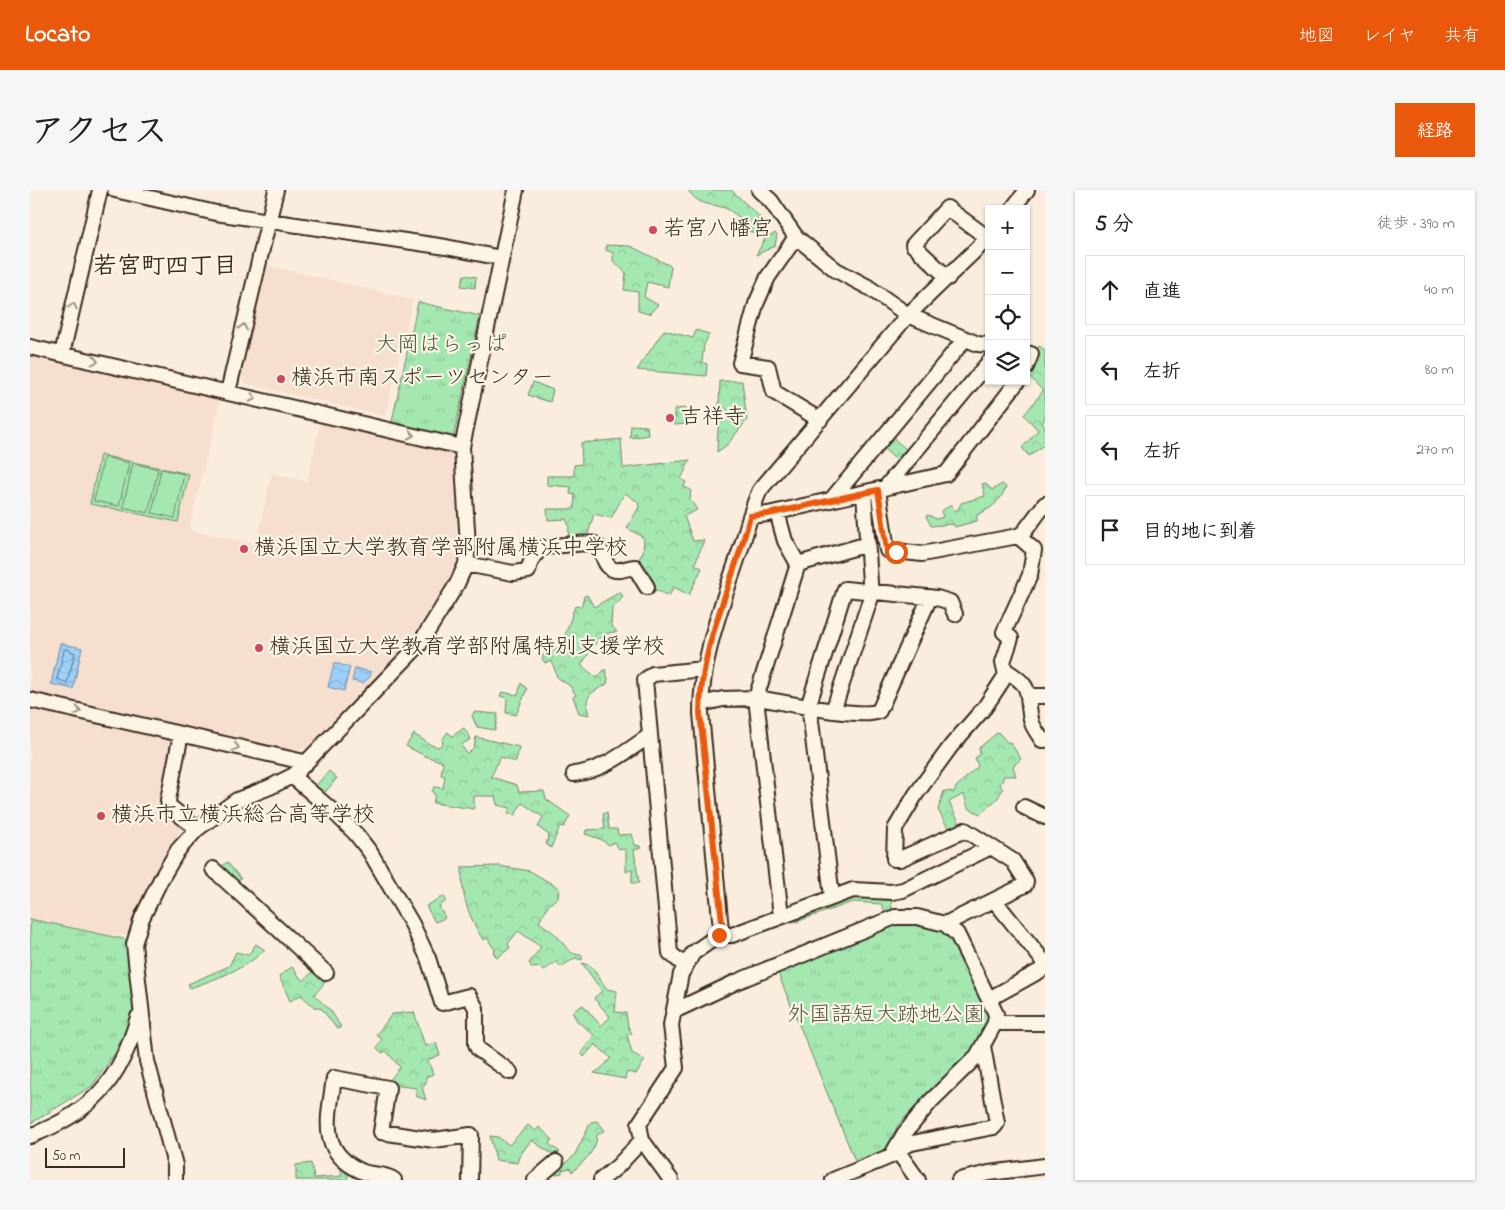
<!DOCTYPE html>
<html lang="ja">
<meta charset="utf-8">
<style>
:root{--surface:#fff;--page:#f6f6f6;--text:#202124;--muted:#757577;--line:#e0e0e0;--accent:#ea580c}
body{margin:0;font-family:"Indie Flower","Klee One",sans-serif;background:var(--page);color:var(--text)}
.controls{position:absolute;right:15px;top:15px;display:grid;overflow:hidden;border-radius:0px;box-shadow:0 1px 4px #0004}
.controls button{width:45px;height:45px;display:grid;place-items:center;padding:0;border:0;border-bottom:1px solid var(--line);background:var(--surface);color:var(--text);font:25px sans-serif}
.scale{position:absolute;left:15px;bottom:12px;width:80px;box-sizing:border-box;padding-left:5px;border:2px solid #3b2a1e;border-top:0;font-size:14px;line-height:18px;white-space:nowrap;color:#3b2a1e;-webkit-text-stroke:4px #fcf5e5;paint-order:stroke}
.stop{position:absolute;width:15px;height:15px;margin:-11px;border:4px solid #ea580c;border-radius:50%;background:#fff}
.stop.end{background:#ea580c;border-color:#fff;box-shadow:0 1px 5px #0008}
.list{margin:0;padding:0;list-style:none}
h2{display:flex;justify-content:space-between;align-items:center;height:65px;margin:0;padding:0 20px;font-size:21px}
h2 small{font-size:16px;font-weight:400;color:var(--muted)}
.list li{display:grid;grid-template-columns:32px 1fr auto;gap:15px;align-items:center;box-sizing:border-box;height:70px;margin:0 10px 10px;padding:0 10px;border:1px solid var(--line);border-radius:0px}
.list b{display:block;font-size:19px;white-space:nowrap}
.list em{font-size:16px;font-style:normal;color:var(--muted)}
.icon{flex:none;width:28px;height:28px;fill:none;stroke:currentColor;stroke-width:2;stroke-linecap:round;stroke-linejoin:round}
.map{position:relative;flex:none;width:1015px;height:990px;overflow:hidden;border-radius:0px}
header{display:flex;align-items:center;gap:30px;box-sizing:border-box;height:70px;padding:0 25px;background:var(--accent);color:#fff}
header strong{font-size:24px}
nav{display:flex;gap:28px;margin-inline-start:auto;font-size:18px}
.intro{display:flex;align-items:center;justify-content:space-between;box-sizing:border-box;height:120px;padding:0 30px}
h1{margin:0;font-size:35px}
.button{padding:12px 22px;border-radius:0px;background:var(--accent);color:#fff;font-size:18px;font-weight:700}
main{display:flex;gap:30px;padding:0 30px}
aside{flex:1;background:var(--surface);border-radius:0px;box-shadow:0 1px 4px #0004}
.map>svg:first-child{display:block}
.built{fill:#f6dfcf}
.grass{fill:url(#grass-tufts);stroke:#708868}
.forest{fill:url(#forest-crowns);stroke:#708868}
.cemetery{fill:url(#cemetery-stones);stroke:#708868}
.garden{fill:#a4e7b1;stroke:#708868}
.water{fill:url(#water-waves);stroke:#758ea2}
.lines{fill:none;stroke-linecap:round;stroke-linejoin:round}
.shore{stroke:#626c76;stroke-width:1}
.minor-casing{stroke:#3b2a1e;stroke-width:18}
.minor{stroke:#fcf5e5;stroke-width:14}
.oneway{stroke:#9c9082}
.route{stroke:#ea580c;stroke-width:6}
.poi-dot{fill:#d1495b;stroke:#fcf5e5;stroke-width:2}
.labels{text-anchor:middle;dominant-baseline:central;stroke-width:4.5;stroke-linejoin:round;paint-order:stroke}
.poi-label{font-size:22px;fill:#3b2a1e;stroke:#fcf5e5;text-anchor:start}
.park-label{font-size:22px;fill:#555943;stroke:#fcf5e5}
.neighbourhood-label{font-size:24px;font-weight:bold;fill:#3b2a1e;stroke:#fcf5e5}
</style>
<header>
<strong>Locato</strong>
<nav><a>地図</a><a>レイヤ</a><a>共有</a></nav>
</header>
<div class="intro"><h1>アクセス</h1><a class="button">経路</a></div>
<main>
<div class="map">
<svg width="1015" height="990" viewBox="0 0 1015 990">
<defs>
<pattern id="grass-tufts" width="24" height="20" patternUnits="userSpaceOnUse" patternTransform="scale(1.25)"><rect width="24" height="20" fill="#a4e7b1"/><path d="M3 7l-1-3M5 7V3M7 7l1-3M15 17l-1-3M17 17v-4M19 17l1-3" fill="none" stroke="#8ec698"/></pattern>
<pattern id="forest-crowns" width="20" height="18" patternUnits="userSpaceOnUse" patternTransform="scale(1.25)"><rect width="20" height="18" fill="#a4e7b1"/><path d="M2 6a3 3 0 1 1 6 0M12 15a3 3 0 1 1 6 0" fill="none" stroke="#8ec698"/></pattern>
<pattern id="cemetery-stones" width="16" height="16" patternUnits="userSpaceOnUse" patternTransform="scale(1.25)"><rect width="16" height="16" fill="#a4e7b1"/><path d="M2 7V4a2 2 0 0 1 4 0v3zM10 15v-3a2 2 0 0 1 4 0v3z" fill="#8ec698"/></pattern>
<pattern id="water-waves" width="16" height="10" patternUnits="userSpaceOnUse" patternTransform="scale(1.25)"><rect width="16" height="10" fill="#9cd0fa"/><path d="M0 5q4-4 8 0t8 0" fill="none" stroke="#87b3d6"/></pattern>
</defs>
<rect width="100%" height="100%" fill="#fbeddd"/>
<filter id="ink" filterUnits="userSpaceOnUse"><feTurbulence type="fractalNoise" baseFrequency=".02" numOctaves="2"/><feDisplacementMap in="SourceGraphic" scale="10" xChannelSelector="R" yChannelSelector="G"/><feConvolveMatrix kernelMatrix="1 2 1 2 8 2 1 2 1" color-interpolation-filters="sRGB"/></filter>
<g filter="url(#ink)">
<path class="built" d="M233,74L383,110L355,226L217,194L208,179Z
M0,162L191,208L159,340L226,354L242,283L277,292L291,230L420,261L424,266L428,363L420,389L366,470L276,558L265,561L0,502Z
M0,516L145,548L133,616L150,635V641L98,739V745L76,746L0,729Z"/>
<path class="grass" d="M434,85L446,87L445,98L431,96Z
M388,112L450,126L423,249L361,236Z
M70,265L159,284L148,332L60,314Z
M824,704L861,708L862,720L855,721L851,714L823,712L766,732L763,726Z
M0,729L98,750L103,822L86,862L62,896L0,934Z
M864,731L905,735L919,745L961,823L957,837L939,865L915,886L868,935L855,961L826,973L747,781Z"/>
<path class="forest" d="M658,0H701L730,27L729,31L741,46L745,43L747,45L745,56L726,65L735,49L728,44L713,39L706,42L708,34L714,31C708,27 703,22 697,19C680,12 670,18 658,0Z
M576,55L600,56L641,76L638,97L617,92L614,107L628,115L619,124L608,121V102L594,100L596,83L583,71V63L576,60Z
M634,140L663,148L666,140L679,144L674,155L672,172L677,174L676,186L607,180Z
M1009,156L1015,160V228L1012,234L1015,236V254L999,266L992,258L1008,240L994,225L1013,201L999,186Z
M690,191H712L717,230L697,255L687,262Z
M503,192L523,200L520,212L498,205Z
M863,248L876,259L866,270L854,259Z
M591,249L593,278L660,270L651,289L656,292L654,297L661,300L660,309L667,320L654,326L663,351L674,350L665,374L672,378L659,405L644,397L639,406L623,399L606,374L613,362L614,348L597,338L609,317L608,312L595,303L581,328L564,324L556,350L538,351L539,336L536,329L518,330L517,319H544L545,305L540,304L541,297L517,295V286H544V275L552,274L551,253Z
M955,293L962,300L972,294L976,297C970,312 962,318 947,325V331L925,337L923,334L901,336L896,326L899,325L906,329L913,327L911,321L921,315L925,321L929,318L931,313L955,306L952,294Z
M590,402L593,407L582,419L581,435L587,442C566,442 563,460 551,475L567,488L575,479L578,489L577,494C561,503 553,505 559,525L549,523L543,507L546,505L540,496L527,487L522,471L515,473L512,468L518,455L530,460L545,416L551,417L554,406L557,405L564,417Z
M491,493L497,499L486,525L476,523L477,508L470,506L472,502L488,505Z
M444,522L468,524L465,540L447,537L442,526Z
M434,538L441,549L431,555L437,564L444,557L446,547L489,557L486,572L470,567L461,587L487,595L489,602L514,601L516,609L540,626L534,637L530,636L521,658L516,654L519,645L508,637L513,627L492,613L485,625L478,624L480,618L467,615L465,606H444V619L403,613L405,604L402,602L404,597L413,598L415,586L411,585L413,572L395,566L376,556L384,544L401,555L408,557L413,554L412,550L418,542L422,546Z
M968,542L978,553L980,552L991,569L983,576L986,586H974L970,596L973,599L967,609L950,624L938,618L934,604L919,612L930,634L918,638L908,620L914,601L924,602L926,597L948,576L945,568L950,564L949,558Z
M299,581L307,588L291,607L283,599Z
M577,622L579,639H587L588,645L602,644L605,655L610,656L611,658L604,660L609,693H602V679L596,682V660L589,659L584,652L579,655L570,649L555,644L556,640L575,639L573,624Z
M197,672L211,689L207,692L188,679Z
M469,676L500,681L529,698L528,707L518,716L509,732C515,737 523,741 528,747C536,756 538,765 552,765V770L545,768L531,777L526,772L513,781L510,777L502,778L499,773L511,757L488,741L478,754L480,758L467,768L463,762L465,760L457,748L453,750C438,725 431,706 432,677Z
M414,706L416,711L409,716L415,728L405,732L396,716Z
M226,754L235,760C215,779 186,789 160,798L158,794L199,776L206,762L218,765Z
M552,773L561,776L577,799L587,801L585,822L596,823L598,836L602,844L597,845L602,863L615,870L606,884L597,882L595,889L564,883L572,878L581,868L565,854L554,867L551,863L564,845L547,831L542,822L553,815L571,836L580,827L564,808L572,801Z
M262,777L273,791L287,778L299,788L284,805L301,821L311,837L307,839L292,819L284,817L271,805L260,811L249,786Z
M384,822L395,856L406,853L410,865L398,870L403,884L396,887V893L392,897L396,910L386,906V898L363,895L360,890L370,877L356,861L352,863L347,858L352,849L346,845L362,824Z
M567,931L575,940L567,945C566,962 554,971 542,982L540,978L532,980V983L521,985L544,966L561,932Z
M498,935L505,941L509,937L522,949L519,954L530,962L522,964L501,950L489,967L487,973L466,970L460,946L468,947L479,955Z
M281,973L284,988L312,986L310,975L319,981L317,990H266V975Z"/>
<path class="cemetery" d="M656,218L658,234L644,235V219Z
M601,235L617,236L618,245L600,248Z"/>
<path class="garden" d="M74,267L99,273L89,316L64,311Z
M103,273L128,279L118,323L93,317Z
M131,279L154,284L145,328L122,323Z"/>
<path class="water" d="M30,453L52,458L43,499L21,494Z
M304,473L320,477L314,501L298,497Z
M325,478L341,482L340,487L333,493L322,491Z"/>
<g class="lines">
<path class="shore" d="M36,459L45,463L37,493L27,489L34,461Z"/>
<g class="minor-casing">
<path id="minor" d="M85,0L186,23L416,57L471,68
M729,0L741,11L766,47L806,80L838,97L878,125L948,154L959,155
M982,19L997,0
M766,47L738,87L726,114L710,173L738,177L744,202L790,230
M918,88L883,55L917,18L958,48
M0,157L432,257
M996,163L1001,164L996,177
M32,164L70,0
M198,202L246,0
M855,298L959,172
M848,300L857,360L892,364L988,346L994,342L1015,314
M801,310L935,149
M747,322L755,351L768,374
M720,326L738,324L916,284L988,191
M436,374L483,383L498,381C500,372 503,365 511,359C516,356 560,352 565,354C574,359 572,374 582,379C590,383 597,377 605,377L617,397
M975,480C1007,499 994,504 1002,533C1004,539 1009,545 1012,550H1015
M1000,506H1015
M0,510L274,572
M671,514L693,509L726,508L768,374L838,354
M803,521L841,407L834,303
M151,544L138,610L139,616L167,639
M544,584C572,581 596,562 619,546
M262,586L305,623L326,644L340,662L382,734L398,768L412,813L439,806L446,818V854L448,859L480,882
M994,617L1015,627
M183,679L296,783
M802,707L779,514L815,399L907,408L920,412L925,424
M964,710L1015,773
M751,726L726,508C750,511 832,530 849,521L900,407
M915,734L995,695L996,691L983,671L935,640L870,669H864L865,639L886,604L921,556L955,517L976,485L973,472L981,448L974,442L1000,385L1004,360L988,346
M689,745H702L823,700L862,702L873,700L961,657
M654,775L640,763L615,490L623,484L674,479
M959,809L1015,778
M644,821L706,792L865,727H887L915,734L927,744L966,824L965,833L947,866L901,911L874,944L861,966L803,990
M965,833H1015
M0,946C61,923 91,890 108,827
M145,990V975L117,871L104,754L112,728L131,689L148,660L167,639L207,610L240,597L264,585L389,455L427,394L436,374L438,356L432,257L486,0
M364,990C355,983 341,986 331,981C287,961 299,927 304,888L358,898L351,942L404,950L441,945L440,990
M505,990L526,972
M571,990L588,976L612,950
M641,990L612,950L609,934L646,878L641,835L651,784L663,763L689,745L691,740L671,523C671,466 693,412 711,358C717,339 721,319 730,300L878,125L959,47
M888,990L866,959L882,953L964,937L967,933L953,856
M929,990L959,983L1015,976"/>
</g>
<use href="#minor" class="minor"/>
</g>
<defs><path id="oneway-chevron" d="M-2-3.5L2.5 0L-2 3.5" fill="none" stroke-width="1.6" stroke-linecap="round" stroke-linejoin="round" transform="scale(1.25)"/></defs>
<g class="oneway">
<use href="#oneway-chevron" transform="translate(43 116) rotate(-77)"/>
<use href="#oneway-chevron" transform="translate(213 137) rotate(-77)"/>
<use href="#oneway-chevron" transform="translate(65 171) rotate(13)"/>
<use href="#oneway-chevron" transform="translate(223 208) rotate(13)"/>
<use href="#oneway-chevron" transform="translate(381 245) rotate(13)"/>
<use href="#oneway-chevron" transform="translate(48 521) rotate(13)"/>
<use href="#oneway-chevron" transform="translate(206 557) rotate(13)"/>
</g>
</g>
<g class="lines" filter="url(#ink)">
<path class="route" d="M689,745L692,732L670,523C670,454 704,392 720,326L738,324L848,300L856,353L857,360L866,362"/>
</g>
<g class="poi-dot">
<circle cx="623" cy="40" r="5"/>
<circle cx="251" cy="189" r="5"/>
<circle cx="640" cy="228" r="5"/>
<circle cx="214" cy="359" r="5"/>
<circle cx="229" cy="458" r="5"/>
<circle cx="71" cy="626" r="5"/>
</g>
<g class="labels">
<g class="poi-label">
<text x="633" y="40">若宮八幡宮</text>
<text x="261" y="189">横浜市南スポーツセンター</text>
<text x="650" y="228">吉祥寺</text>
<text x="224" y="359">横浜国立大学教育学部附属横浜中学校</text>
<text x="239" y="458">横浜国立大学教育学部附属特別支援学校</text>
<text x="81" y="626">横浜市立横浜総合高等学校</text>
</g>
<g class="park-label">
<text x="411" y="156">大岡はらっぱ</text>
<text x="856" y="826">外国語短大跡地公園</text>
</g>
<g class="neighbourhood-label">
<text x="135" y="77">若宮町四丁目</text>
</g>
</g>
</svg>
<div class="controls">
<button>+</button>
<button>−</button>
<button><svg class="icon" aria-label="locate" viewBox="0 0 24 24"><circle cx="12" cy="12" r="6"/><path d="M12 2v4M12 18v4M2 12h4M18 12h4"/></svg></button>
<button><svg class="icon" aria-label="layers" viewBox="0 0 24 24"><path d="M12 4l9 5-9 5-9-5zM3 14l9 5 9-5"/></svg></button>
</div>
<div class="scale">50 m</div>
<div class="stop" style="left:866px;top:362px"></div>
<div class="stop end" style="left:689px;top:745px"></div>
</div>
<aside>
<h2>5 分<small>徒歩 · 390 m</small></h2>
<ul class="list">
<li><svg class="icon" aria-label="ahead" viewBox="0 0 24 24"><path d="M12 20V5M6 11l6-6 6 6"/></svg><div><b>直進</b></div><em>40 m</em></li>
<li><svg class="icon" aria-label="left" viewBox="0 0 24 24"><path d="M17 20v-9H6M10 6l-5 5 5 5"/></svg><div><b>左折</b></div><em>80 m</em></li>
<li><svg class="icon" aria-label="left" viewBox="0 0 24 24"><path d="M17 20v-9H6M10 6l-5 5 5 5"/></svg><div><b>左折</b></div><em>270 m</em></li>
<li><svg class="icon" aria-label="arrive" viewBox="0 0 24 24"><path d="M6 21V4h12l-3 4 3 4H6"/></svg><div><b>目的地に到着</b></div></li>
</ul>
</aside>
</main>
